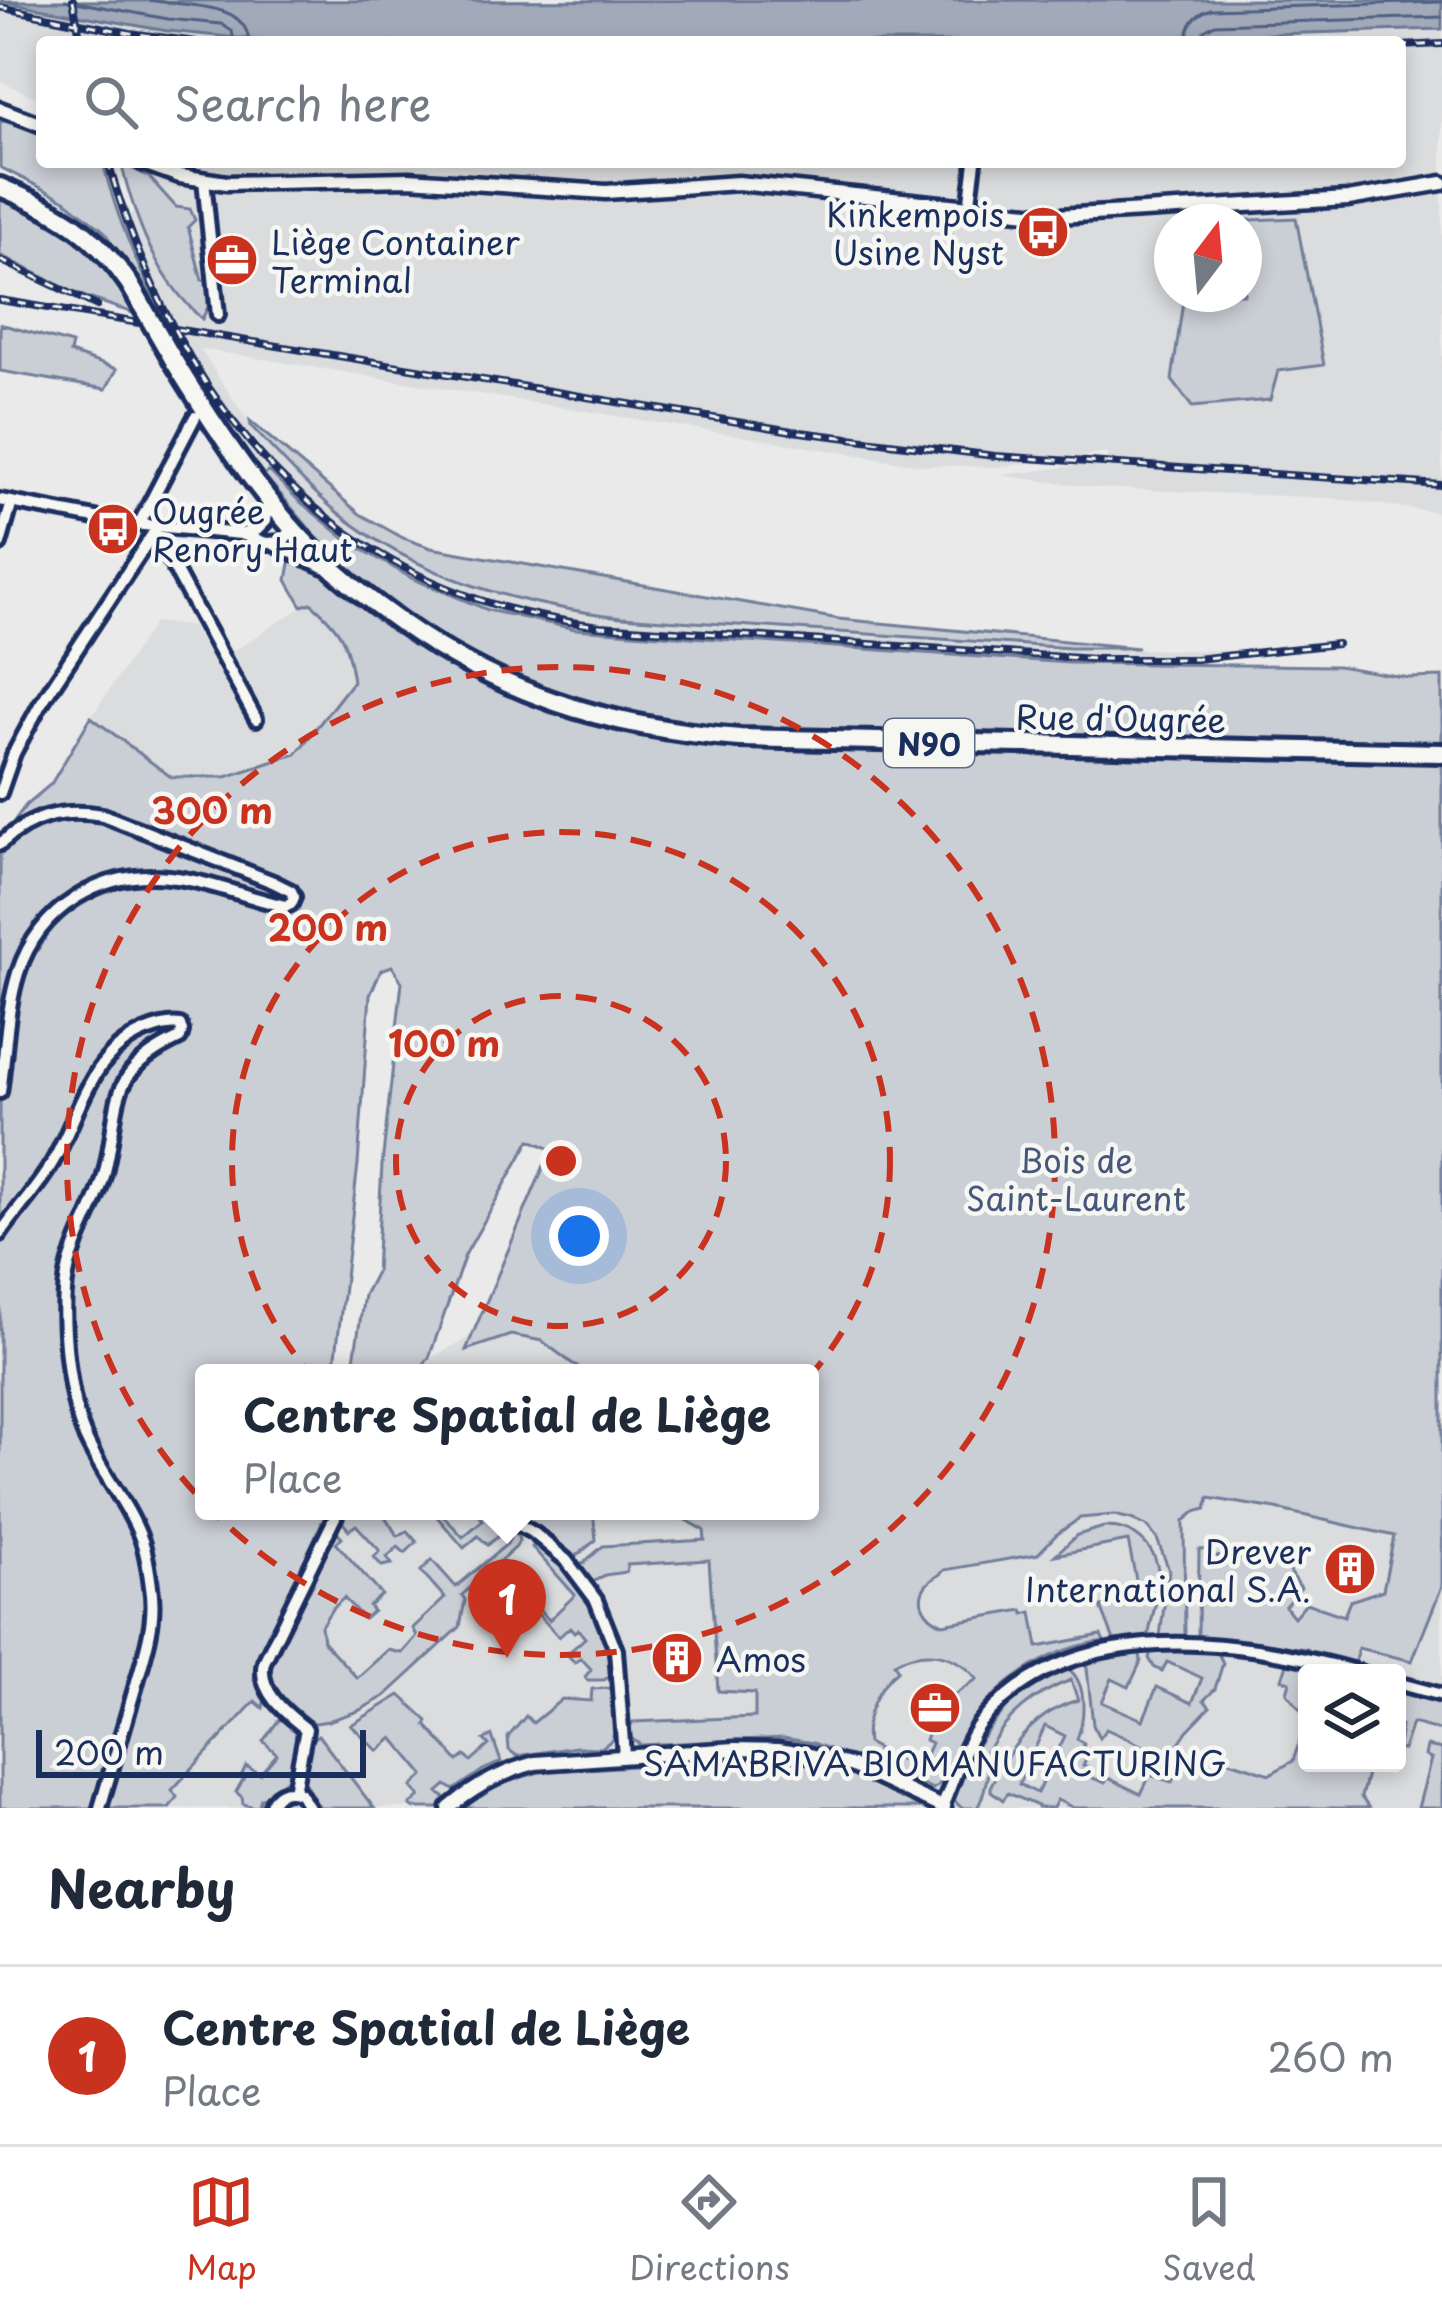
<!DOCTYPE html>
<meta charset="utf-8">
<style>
:root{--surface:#fff;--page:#f2f2f3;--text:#1f2937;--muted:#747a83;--line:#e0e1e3;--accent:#c8321e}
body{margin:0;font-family:"Playpen Sans",sans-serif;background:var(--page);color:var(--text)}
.controls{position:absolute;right:36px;bottom:36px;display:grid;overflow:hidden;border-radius:12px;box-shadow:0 6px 18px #0003}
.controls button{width:108px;height:108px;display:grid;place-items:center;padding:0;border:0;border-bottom:3px solid var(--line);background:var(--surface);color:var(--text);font:60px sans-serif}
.compass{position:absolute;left:1154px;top:204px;width:108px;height:108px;border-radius:50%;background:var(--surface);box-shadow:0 6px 18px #0003;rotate:16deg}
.scale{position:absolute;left:36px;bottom:30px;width:330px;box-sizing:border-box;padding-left:12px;border:6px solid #1b2f5e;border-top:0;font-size:33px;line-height:42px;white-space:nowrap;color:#1b2f5e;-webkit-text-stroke:9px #f6f6f2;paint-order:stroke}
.you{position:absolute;left:579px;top:1236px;width:42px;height:42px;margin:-30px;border:9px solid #fff;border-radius:50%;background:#1a73e8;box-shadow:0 0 0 18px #1a73e833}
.badge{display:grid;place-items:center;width:78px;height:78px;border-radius:50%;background:var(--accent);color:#fff;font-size:39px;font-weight:700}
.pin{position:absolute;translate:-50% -99px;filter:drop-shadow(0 3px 6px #0008)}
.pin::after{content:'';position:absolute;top:63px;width:42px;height:36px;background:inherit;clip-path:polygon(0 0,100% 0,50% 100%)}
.popup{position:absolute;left:195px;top:1364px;width:624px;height:156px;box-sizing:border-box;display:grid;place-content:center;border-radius:12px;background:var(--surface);filter:drop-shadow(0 3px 9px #0005);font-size:39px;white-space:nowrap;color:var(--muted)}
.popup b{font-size:45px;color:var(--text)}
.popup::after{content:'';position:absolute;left:50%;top:100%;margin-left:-24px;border:24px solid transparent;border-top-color:var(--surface)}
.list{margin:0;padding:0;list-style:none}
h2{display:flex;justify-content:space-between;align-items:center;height:156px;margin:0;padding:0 48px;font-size:51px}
h2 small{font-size:39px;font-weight:400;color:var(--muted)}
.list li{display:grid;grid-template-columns:78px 1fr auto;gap:36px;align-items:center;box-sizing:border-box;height:180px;padding:0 48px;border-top:3px solid var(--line)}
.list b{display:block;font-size:45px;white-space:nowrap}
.list p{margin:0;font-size:39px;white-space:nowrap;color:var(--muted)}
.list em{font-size:39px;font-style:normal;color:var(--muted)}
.icon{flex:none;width:66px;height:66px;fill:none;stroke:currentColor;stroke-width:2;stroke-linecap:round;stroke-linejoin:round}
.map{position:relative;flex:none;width:1442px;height:1808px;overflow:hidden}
.search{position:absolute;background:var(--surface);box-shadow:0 6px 18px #0003;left:36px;right:36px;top:36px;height:132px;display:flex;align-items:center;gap:30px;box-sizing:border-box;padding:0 42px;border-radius:12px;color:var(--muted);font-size:45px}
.sheet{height:336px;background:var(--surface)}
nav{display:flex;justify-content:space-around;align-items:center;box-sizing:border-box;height:168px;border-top:3px solid var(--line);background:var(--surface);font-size:33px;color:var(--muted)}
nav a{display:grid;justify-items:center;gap:6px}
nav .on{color:var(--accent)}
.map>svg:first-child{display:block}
.built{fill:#dadcde;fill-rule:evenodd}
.green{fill:#caced5;stroke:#727e9a;stroke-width:3;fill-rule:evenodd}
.water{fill:#a2aaba;stroke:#6c7995;stroke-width:3}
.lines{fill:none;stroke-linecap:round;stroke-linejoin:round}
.shore{stroke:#516083;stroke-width:3}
.minor-casing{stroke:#1b2f5e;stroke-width:20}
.tertiary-casing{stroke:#1b2f5e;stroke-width:21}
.primary-casing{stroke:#1b2f5e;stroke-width:26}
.minor{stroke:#f6f6f2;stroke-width:10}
.tertiary{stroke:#f6f6f2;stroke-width:12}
.primary{stroke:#f6f6f2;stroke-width:16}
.rail-casing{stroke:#1b2f5e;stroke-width:8}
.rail{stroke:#f6f6f2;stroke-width:3;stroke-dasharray:9;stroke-linecap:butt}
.primary-bridge-casing{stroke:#1b2f5e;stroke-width:26;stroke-linecap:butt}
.primary-bridge{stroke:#f6f6f2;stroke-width:16}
.ring{fill:none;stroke:#c8321e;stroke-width:6;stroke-dasharray:21 15}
.labels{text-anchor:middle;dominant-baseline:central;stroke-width:9;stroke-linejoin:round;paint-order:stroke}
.shield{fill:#f6f6f2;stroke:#5d6b8a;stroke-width:3}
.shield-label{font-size:30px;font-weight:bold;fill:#1b2f5e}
.poi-label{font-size:33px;fill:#1b2f5e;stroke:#f6f6f2;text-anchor:start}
.street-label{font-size:33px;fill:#1b2f5e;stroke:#f6f6f2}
.park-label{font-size:33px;fill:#47577c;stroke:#f6f6f2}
.centre{fill:#c8321e;stroke:#f6f6f2;stroke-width:6}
.ring-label{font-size:36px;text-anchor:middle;font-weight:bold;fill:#c8321e;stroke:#f6f6f2;stroke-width:9;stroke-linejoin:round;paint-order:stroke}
</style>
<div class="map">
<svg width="1442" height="1808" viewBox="0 0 1442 1808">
<rect width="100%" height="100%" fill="#e9eae9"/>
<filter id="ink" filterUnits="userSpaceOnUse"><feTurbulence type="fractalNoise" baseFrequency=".00833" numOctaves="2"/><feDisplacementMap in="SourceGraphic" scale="24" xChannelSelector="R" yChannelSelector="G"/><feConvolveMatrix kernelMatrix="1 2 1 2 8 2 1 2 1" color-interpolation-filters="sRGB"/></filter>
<g filter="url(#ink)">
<path class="built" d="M0,1L167,31L279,42H42V100L0,81Z
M1442,29V513L1331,498L1099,488L1000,475L1108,462L1107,453L998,467L921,465L200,349L251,426L309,487L335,510L383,544L420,565L494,594L578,612L621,617L1070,648L1302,652L1182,662L1175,665L1069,663L915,654L575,629L526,620L454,598L375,558L298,500L270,472L264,475L187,365L138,267L119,218L135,212L161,269L174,289L202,319L210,294L209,280L202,281L188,226L195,220L189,209L176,207L149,177L155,162L190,166L195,162H1400V42H1012ZM1172,222H1244V294H1172Z
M310,602L330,619L347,644L354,681L296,754L226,777H171L91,717L155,622L193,627L214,663Z
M491,1325L519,1337L542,1341L557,1352L609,1373H405Z
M1136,1465L1442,1543V1808H925L843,1771L777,1757L539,1772L494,1786L464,1808H145L311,1511H810ZM1307,1673H1397V1763H1307Z"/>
<path class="green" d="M0,120L42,132V162H103C115,214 136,263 160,311L155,313L104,231L65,200L0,167Z
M121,163L149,177L176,207L190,209L195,220L188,227L202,280H209L208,307L202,319C156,277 136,222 121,163Z
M0,197C69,225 101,248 136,314L77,294L0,255Z
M1296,218L1324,365L1278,371L1270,400L1192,407L1172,380L1184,294H1244V222H1204Z
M0,324L72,344L70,353L117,369L106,389L0,371Z
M250,421L360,514L403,538L431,548L839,619L1138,648H1070L621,617C518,605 419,578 337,512C306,486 279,456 251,426Z
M269,471L298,500L348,541L413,579L488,610L575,629L1069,663L1338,666L1409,678L1442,677V1586L1412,1661L1358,1648L1354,1665L1349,1664L1348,1673H1307V1763H1370L1361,1797L1369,1808H1074L1057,1800L1053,1808H1038V1806L1008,1793L1003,1800L991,1791V1785C1010,1747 1035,1712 1078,1700L1071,1680C1034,1694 1007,1716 987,1751L994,1756C985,1773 987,1793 977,1808H962C956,1802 952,1802 953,1792C956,1765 1003,1708 1025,1691C1038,1681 1052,1676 1067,1668C1088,1682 1085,1718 1077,1739L1084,1743L1082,1756L1086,1760L1083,1766L1088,1768L1080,1773L1105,1783L1108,1778L1141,1794L1150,1775L1172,1782L1196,1750L1270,1774L1293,1761L1302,1734L1303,1713L1287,1693L1290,1682L1282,1679L1287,1664L1306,1668L1307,1649L1198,1636L1199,1550L1213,1549V1556L1284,1563L1301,1588L1285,1606L1294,1617L1306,1603L1344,1616L1350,1601L1383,1590L1394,1536L1276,1509L1209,1498L1206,1509L1195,1512L1184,1521L1185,1637L1160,1636L1169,1570L1157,1539L1148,1527L1131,1519L1114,1515L1080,1518L1056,1535L1038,1554L944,1570C940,1576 933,1578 928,1583C913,1600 926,1617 943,1624L1023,1610L1024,1614L1032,1612L1038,1647L1101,1635L1104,1641C1050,1648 992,1684 966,1733C955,1752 951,1776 933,1789L884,1767L890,1755L920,1767L931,1743L925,1740L929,1728L933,1729L947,1718L954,1695L977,1679C955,1652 924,1647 894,1663L898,1670C878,1685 863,1718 867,1743L878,1749L871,1765L813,1743L783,1738L641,1745L629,1737L627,1730L633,1722L755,1717V1693L718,1691L709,1560L627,1565L626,1572L605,1575L591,1583L579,1567L603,1546L705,1540L704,1530L683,1518L682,1511H810V1373H585L542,1341L511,1335L466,1350L551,1149L530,1140L465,1255L429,1358L416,1373H352L364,1295L376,1272L382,1165L402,982L392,966L381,970L370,995L358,1164L334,1373H204V1511H327L255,1667L254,1680L265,1698L263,1708L255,1701L172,1790L177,1797L169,1808H0V840L26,805L51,784L91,717L171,777H226L296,754L353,681C347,641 342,630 311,603L302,606L287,580L291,558L313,533L264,475ZM1045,1726L1065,1736L1037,1793L1019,1784Z
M344,1511H381L398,1536L407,1531L417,1542L405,1553L398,1547L387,1557L392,1564L382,1566L374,1557L380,1551L356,1525L349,1530L343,1523Z
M432,1511H439L463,1537L483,1520L476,1511H484L510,1526L488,1545L478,1536L464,1548Z
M528,1511H593L596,1540L575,1557L522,1516Z
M1104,1527C1135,1526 1159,1548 1159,1581C1158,1599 1151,1620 1148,1638L1114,1640L1101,1607L1140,1599L1128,1541L1055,1555L1077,1535Z
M515,1529L519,1540L516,1547L462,1595L465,1600L460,1627L385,1696L358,1711L328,1721L316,1723L301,1719L269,1686L267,1676L289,1620L313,1585L316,1566L332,1532L336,1531L342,1537L336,1543L382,1595L369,1606L373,1611L364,1619L344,1598L332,1609L321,1626L323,1641L357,1678L388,1650L402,1653L417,1636L413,1628L445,1598L421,1571L432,1560L456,1587L507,1544Z
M537,1542C581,1578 607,1619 610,1676L604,1680H587L585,1677L591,1669L581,1658L575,1663L567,1654L585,1638L578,1629L574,1632L570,1627L559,1637L512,1586L515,1583L549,1620L575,1595L532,1547Z
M1152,1649L1217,1651L1223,1663L1215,1689L1204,1700L1210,1707L1187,1731L1165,1764L1155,1763L1159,1753L1106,1729L1099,1738L1093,1725L1086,1659L1140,1654L1141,1661L1129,1687L1112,1679L1102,1702L1143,1720L1157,1687L1192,1703L1202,1678L1167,1662L1162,1671L1154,1667L1149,1658Z
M610,1688L616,1724L612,1740L601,1748L576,1747L517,1756L509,1750L508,1737L526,1716L533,1723L562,1699L591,1701L592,1689Z
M1401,1693L1442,1703V1731L1412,1723L1403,1750L1399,1749L1397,1755L1401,1725L1397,1723Z
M400,1695L428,1721L426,1725L458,1761L465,1756L471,1761L489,1745L484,1740L492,1736L501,1762L483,1770L454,1790L446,1785L438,1792L446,1799L438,1808H413L410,1805L420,1796L412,1787L424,1775L393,1738L378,1751L351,1725Z
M281,1717L295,1731L296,1736C294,1748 294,1767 288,1778C283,1785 271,1789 265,1797L261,1798L258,1808L243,1804L242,1797L236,1792L245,1776L242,1774L246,1766L260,1774L277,1754L263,1741Z
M318,1735L374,1808H320C300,1778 301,1777 308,1742Z
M1427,1746L1442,1749V1808H1418L1431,1759L1425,1756Z
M777,1757L843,1771L925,1808H464L494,1786L539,1772Z"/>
<path class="water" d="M1442,0V29L1012,42H279L167,31L0,1Z"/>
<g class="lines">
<path class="shore" d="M65,0L168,19L221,24L232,31L234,42
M149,0C184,7 246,0 249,42
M1187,42C1187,25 1195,14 1211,9L1442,2
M1202,42L1204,30L1215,24L1442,17"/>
<g class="minor-casing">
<path id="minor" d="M204,180L218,315
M969,209L975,162
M0,500L122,523L241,534L266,543L283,542L292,528
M139,524L195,417
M241,534L257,530L266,521L268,500
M153,536L161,544L256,719
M0,544L12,502
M275,545L324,567
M0,793L14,753L40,705L158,526
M0,844C31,816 62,808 103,815L273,882L291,891L294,897L291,904L286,906C247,898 209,881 169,877C102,869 39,908 18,973C6,1011 6,1053 0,1092
M0,1234C18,1208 40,1186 55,1158C81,1111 89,1055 144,1032C156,1027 168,1023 180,1025L182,1031L180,1038C104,1074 122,1101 105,1172C97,1205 78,1233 69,1266C58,1309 68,1405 89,1445C105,1478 130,1507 142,1541C148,1558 150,1578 152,1595C155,1626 144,1656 136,1685C124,1726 112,1767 100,1808
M496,1511L535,1534L566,1560L596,1600L616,1650L624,1756
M1397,1683L1442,1695
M294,1791L306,1729C284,1712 257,1690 264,1662L338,1511
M942,1807C953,1783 964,1743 980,1723C1071,1613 1241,1639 1362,1673
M270,1808C274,1793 286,1788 300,1793L309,1808"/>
</g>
<g class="tertiary-casing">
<path id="tertiary" d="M0,109L42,125
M141,162L180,176L227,183L409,179L606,192L738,183L1058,216L1348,199L1442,183
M449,1808C475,1786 502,1772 535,1763L735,1749L777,1750L806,1754L853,1766L944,1808"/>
</g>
<g class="primary-casing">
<path id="primary" d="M0,187C59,212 91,229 129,283
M174,361C210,420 255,489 302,539C327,566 355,589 385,611C493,692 606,728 740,738L1442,753"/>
</g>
<use href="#minor" class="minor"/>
<use href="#tertiary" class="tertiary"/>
<use href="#primary" class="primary"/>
<g class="rail-casing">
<path id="rail" d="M73,0L81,42
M0,7L130,33L196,42
M1400,46L1442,44
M108,162C179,410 333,596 600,626L1094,659H1196L1337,644
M0,260L97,306
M0,300L792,431L995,456L1442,485"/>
</g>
<use href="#rail" class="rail"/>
<g class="primary-bridge-casing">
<path id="primary-bridge" d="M129,283L174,361"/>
</g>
<use href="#primary-bridge" class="primary-bridge"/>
</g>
</g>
<g class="ring">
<circle cx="561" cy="1161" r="165"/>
<circle cx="561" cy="1161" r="329"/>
<circle cx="561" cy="1161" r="494"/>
</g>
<defs>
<g id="bus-disc" transform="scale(2.7)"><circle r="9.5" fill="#c8321e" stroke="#f6f6f2"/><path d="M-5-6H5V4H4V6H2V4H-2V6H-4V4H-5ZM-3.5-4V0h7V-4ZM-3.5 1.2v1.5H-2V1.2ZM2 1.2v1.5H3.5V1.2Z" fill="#fff"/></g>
<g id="office-disc" transform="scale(2.7)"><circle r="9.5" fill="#c8321e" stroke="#f6f6f2"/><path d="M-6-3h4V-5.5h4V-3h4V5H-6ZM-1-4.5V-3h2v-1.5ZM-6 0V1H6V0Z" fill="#fff"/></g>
<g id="building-disc" transform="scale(2.7)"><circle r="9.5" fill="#c8321e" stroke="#f6f6f2"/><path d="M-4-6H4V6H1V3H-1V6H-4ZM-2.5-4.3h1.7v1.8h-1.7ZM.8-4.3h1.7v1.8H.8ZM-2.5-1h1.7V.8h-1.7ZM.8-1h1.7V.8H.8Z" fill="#fff"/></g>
</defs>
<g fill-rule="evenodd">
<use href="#bus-disc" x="1043" y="232"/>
<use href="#office-disc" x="232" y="260"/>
<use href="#bus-disc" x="113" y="529"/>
<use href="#building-disc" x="1350" y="1569"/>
<use href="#building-disc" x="677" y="1658"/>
<use href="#office-disc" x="935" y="1708"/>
</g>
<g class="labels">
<rect class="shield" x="884" y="719" width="90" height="48" rx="9"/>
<g class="shield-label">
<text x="929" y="743">N90</text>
</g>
<g class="poi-label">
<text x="1004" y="213" text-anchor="end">Kinkempois<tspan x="1004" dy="38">Usine Nyst</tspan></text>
<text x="271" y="241">Liège Container<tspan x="271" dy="38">Terminal</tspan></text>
<text x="152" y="510">Ougrée<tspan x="152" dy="38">Renory Haut</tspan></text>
<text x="1311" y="1550" text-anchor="end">Drever<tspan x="1311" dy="38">International S.A.</tspan></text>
<text x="716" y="1658">Amos</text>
<text x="935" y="1762" text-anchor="middle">SAMABRIVA BIOMANUFACTURING</text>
</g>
<g class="street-label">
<text transform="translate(1121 717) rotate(1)">Rue d'Ougrée</text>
</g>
<g class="park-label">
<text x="1076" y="1159">Bois de<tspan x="1076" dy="38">Saint-Laurent</tspan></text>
</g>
</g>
<circle cx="561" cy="1161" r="18" class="centre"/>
<g class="ring-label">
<text x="212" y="824">300 m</text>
<text x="328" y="941">200 m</text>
<text x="444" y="1057">100 m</text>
</g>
</svg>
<div class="controls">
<button><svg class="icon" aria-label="layers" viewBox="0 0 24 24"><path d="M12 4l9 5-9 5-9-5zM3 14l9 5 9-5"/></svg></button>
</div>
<svg class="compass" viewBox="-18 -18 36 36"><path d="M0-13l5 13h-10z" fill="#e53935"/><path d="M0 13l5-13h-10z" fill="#747a83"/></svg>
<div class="scale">200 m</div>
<div class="you"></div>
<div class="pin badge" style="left:507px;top:1658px">1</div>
<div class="popup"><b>Centre Spatial de Liège</b>Place</div>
<div class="search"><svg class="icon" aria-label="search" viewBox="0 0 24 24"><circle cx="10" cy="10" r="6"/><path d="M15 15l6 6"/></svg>Search here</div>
</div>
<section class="sheet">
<h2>Nearby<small></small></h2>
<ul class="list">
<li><span class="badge">1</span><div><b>Centre Spatial de Liège</b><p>Place</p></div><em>260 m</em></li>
</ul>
</section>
<nav>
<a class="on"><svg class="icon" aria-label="map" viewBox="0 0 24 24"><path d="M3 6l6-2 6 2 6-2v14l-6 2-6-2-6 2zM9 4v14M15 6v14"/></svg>Map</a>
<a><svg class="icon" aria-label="directions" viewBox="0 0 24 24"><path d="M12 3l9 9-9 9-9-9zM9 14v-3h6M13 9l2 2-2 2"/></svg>Directions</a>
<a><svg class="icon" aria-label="saved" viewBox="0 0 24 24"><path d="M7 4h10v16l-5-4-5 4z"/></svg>Saved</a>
</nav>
